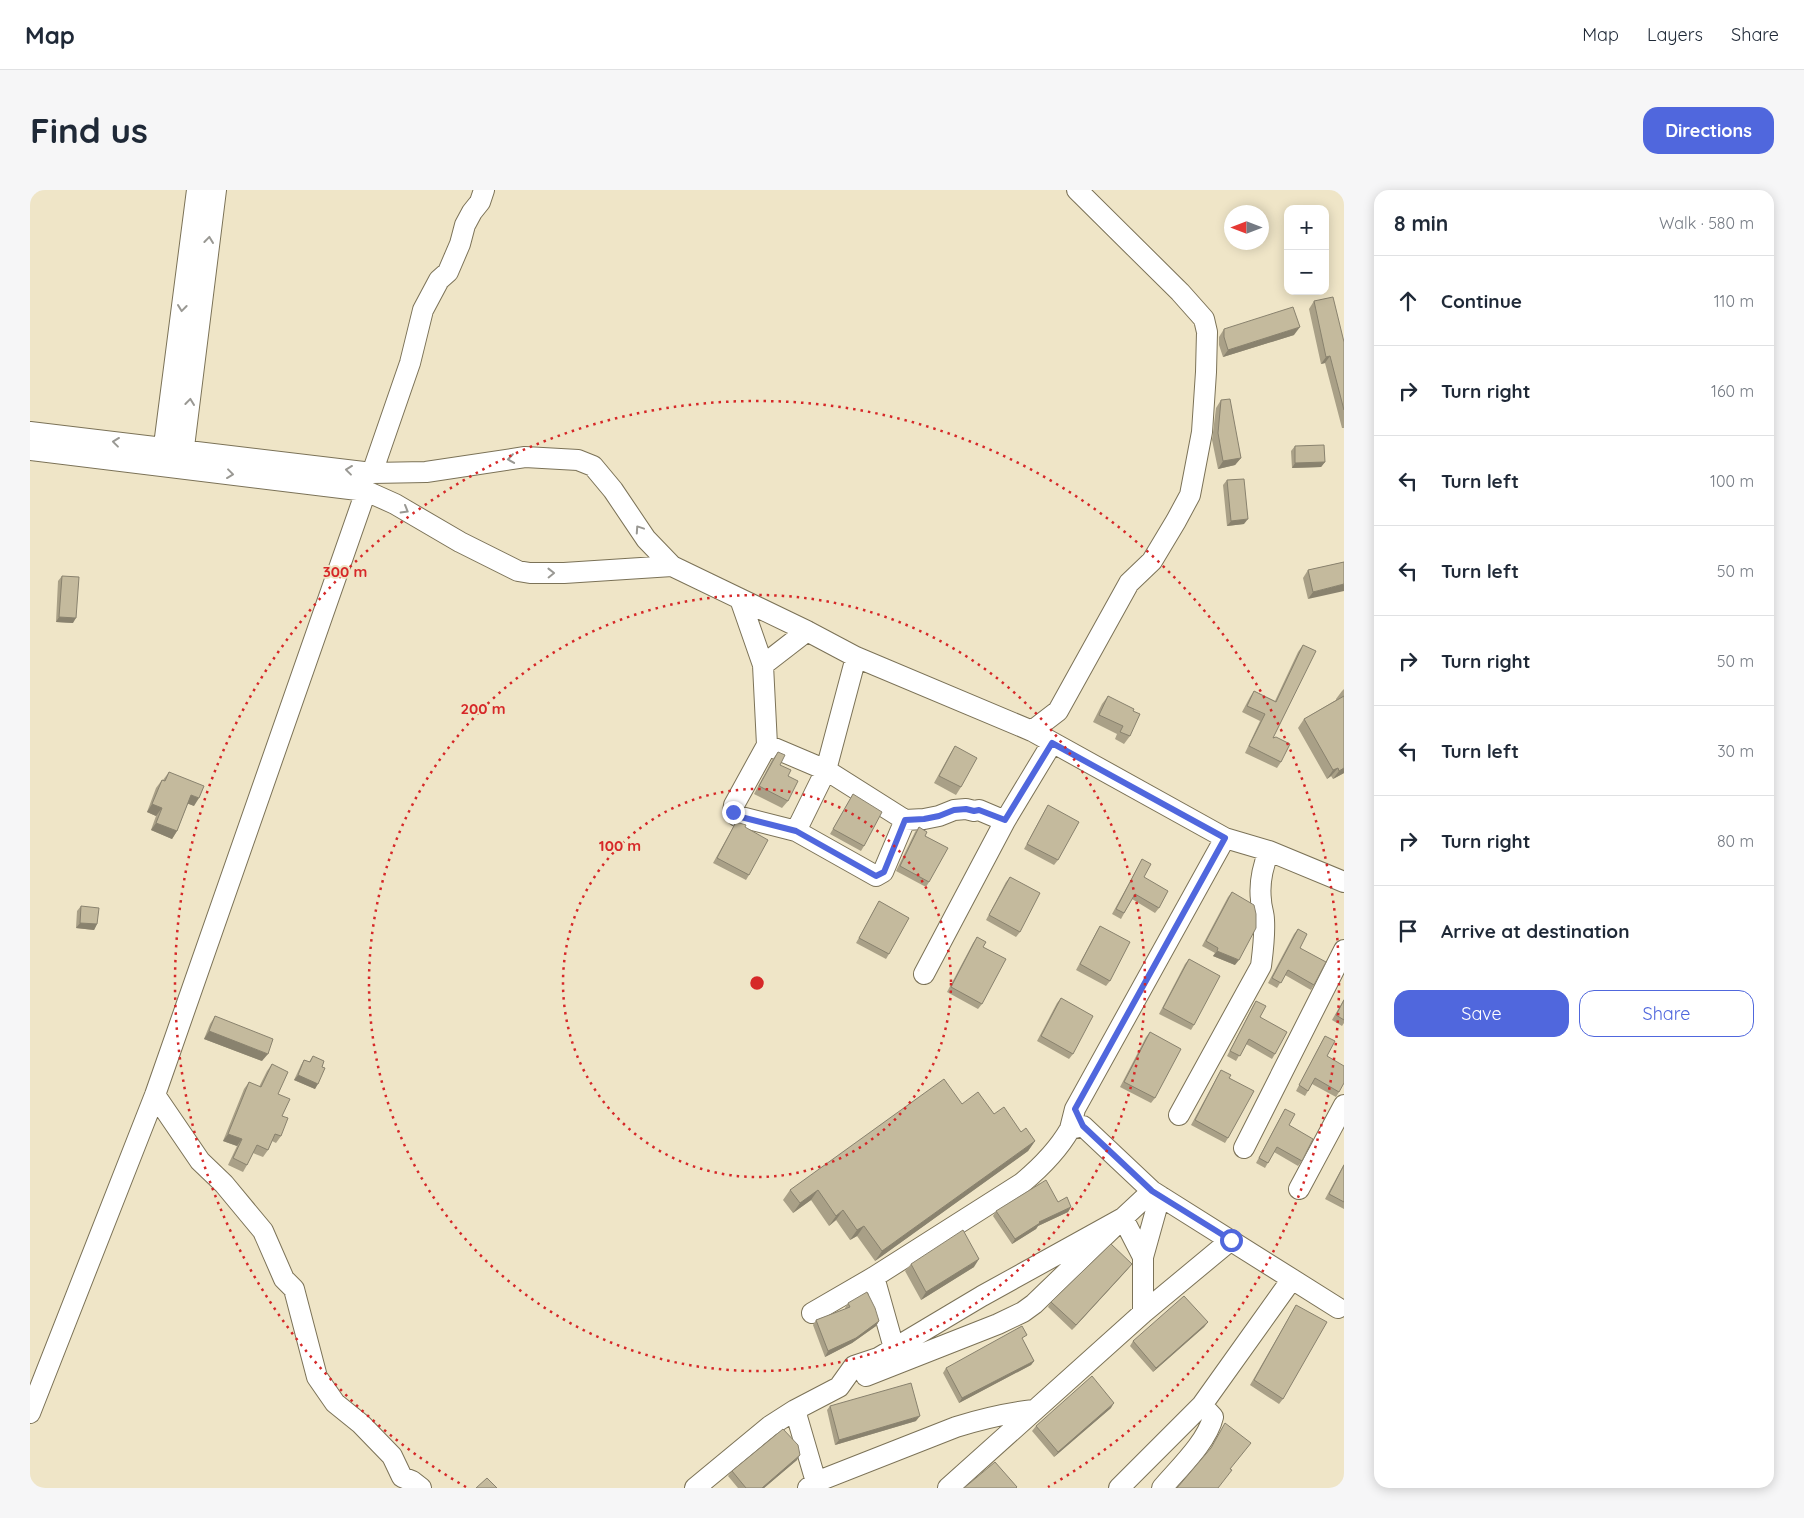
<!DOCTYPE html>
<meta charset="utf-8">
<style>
:root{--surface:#fff;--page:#f6f6f7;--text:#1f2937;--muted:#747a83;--line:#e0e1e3;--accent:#5067dd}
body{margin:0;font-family:Quicksand,sans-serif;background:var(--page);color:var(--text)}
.controls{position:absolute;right:15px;top:15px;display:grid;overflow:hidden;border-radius:10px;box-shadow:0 2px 12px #0003}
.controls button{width:45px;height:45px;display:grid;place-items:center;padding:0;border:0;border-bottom:1px solid var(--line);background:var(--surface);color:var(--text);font:25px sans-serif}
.compass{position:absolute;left:1194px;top:15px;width:45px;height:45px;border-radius:50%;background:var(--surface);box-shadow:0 2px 12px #0003;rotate:270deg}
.stop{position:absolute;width:15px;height:15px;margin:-11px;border:4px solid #5067dd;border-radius:50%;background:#fff}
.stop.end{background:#5067dd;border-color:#fff;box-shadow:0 1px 5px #0008}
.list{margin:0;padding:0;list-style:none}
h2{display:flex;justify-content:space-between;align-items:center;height:65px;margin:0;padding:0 20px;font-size:21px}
h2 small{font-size:16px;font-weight:400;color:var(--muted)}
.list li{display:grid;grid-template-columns:32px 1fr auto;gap:15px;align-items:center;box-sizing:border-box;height:90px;padding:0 20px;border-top:1px solid var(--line)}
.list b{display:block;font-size:19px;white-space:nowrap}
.list em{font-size:16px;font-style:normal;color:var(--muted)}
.actions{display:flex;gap:10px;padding:15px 20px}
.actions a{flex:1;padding:11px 0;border:1px solid var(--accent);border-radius:15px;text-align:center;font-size:18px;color:var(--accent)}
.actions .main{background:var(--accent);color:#fff}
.icon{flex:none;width:28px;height:28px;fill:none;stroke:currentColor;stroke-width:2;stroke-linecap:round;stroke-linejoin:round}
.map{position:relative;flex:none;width:1314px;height:1298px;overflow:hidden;border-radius:15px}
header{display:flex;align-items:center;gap:30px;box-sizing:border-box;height:70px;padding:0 25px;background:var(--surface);border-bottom:1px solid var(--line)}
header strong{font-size:24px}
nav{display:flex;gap:28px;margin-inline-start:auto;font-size:18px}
.intro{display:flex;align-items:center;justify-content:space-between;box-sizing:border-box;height:120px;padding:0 30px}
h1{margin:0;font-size:35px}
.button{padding:12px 22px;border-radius:15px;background:var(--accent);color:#fff;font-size:18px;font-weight:700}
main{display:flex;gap:30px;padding:0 30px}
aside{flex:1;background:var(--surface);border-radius:15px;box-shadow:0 2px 12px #0003}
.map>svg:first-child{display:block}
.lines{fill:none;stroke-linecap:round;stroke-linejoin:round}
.minor-casing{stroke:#7b7257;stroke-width:22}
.minor{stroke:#fff;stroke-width:20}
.wall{fill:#a9a087}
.shaded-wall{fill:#89826e}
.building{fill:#c4ba9d;stroke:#89826e}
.oneway{stroke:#999893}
.route{stroke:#5067dd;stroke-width:6}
.ring{fill:none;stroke:#d62828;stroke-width:2.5;stroke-dasharray:2.5 5}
.centre{fill:#d62828;stroke:#efe5c7;stroke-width:2.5}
.ring-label{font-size:15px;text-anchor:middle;font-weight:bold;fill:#d62828;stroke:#efe5c7;stroke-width:4;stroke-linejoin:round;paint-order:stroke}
</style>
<header>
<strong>Map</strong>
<nav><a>Map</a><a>Layers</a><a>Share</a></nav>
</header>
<div class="intro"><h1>Find us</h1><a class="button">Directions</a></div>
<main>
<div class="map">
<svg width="1314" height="1298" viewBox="0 0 1314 1298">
<rect width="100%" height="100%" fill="#efe5c7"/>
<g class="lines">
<g class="minor-casing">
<path id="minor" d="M0,242L342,283L396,282L495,267L548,270L563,276L583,300L616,349L642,376L777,441L826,467L1002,541L1195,648L1239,661L1314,692
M0,260L336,301L365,314L430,352L488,381L500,383H534L642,376
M132,271L167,0
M152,273L186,0
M342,283L380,173L393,120L409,90L418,82L430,54L435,35L442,22L450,12L454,0
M710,409L733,475L737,555L704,615L703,622L707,626L766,641L846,686L853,682L875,630L796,580L737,555
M733,475L777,441
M1002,541L1028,521L1099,393L1122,371L1146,331L1160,305L1172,242L1176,182L1177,142L1174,129L1150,102L1047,0
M875,630L894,629L909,626L924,620L936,619L944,621L949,620L975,631
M766,641L796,580L826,467
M1195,648L1045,919L1040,939L1053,936L1122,1001L1308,1118
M894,784L975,631L1022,553
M125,905L170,971L194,994L233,1041L254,1089L264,1099L287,1187L305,1213L331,1234L362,1266L372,1287L382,1291L391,1298
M1149,925L1231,776C1233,760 1235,746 1234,730C1234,723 1231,717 1231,710C1229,694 1233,676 1239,661
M1214,958L1314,760
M1269,999L1314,915
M844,1087L864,1158
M782,1123L844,1087L992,993C1010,978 1028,960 1040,939
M1113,1123V1067L1130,1006
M836,1186L968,1134L993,1122L1004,1114L1093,1028L1113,1067
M765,1220L786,1292
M0,1223L125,905L336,301
M665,1298L740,1236L765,1220L809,1197L824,1176L848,1168L952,1106L1093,1028L1122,1001
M778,1298L786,1292L926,1237C952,1229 977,1223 1004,1220
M918,1298L1113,1123L1201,1050
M1089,1298L1172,1215L1262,1089
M1132,1298C1149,1278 1177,1252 1183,1227L1172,1215"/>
</g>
<use href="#minor" class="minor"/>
</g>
<path class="wall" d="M1284,111L1314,152V239V238H1312L1295,173L1291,174L1279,119Z
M1194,139L1264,145L1193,167L1189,155V147Z
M1191,210L1211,268L1205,275L1188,279L1182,250L1186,218Z
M1265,256L1295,272L1291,277L1262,278L1261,261Z
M1197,290L1214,334L1197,336L1193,295Z
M1314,372L1278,409L1273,388L1278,380Z
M32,386L43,433L26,432L28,391Z
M1273,455L1243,548L1251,572L1247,578L1215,563L1230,531L1212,522L1220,507L1224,501L1245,511L1268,462Z
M1314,499V583L1303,589L1301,586L1297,589L1268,538L1274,529L1306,510V509L1312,501Z
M1078,506L1103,521L1100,546L1094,554L1085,549L1087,544L1063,532L1072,514Z
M925,556L931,597L926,605L904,593L920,564Z
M748,562L750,575L758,586V611L752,618L724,604L742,570Z
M139,582L164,616L158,613L147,641L142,649L121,640L126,626L117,622L126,598L132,590H133Z
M823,604L834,656L831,661L800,644Z
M1018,615L1028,670L1024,675L994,659L1015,620Z
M706,632L715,637L719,685L716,690L683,673Z
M889,637L895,646L899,692L896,697L866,681L885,642Z
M1112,669L1114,687L1129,718L1125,723L1102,709L1091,729L1082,724L1109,675Z
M980,687L990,742L986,747L956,730L976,692Z
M1202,702L1205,775L1183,766L1185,763L1172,756L1198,707Z
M849,711L859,764L856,769L826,753Z
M51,716L67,734L64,740L46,738L47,721Z
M1070,736L1080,791L1076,796L1046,780L1067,741Z
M1268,739L1270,758L1284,795L1281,800L1255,785L1247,798L1238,793L1264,744Z
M947,747L953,757L952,814L948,819L917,802L943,753Z
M1159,769L1164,835L1161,840L1129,824L1155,774Z
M1031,808L1043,864L1039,869L1007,851L1027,813Z
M1314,809V833L1312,836L1302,830Z
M1226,811L1230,827L1245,864L1242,869L1216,854L1206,871L1197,866L1223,816Z
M185,826L232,871L174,849L180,834Z
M1120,842L1125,908L1121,913L1090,897L1116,847Z
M1295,846L1297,866L1309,902L1306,907L1282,894L1275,906L1266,901L1292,851Z
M283,866L292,877L285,899L264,890L271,875L274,870L279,872Z
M242,874L252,926L251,946L246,953L242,951L238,960L233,967L223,963L217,975L213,982L198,975L207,956L193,951L214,899L219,892L229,897L237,881Z
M1191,880L1199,888L1198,948L1195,953L1161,935L1188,885Z
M932,914L964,924L1005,951L998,961L845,1071L827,1046L820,1050L806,1030L799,1036L781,1010L763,1023L753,1010L760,1000Z
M1255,919L1259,935L1272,971L1268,976L1244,962L1235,978L1226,973L1252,924Z
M1314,974V1019L1295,1009Z
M1028,1012L1041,1017L1038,1022L1008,1036L1006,1039L982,1054L963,1026L966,1021Z
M881,1074L944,1077L891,1110L875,1081Z
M1098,1079L1042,1140L1018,1117L1021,1112Z
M818,1113L849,1131L846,1136L822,1153L795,1167L783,1135L786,1130L815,1119V1118Z
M1266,1115L1253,1209L1249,1214L1220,1195Z
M1178,1132L1174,1137L1123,1182L1100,1156L1103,1151Z
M993,1150L1004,1171L1001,1175L929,1213L913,1183L916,1178Z
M800,1216L886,1231L805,1255L797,1220Z
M1081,1218L1024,1267L1002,1241L1006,1236Z
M767,1270L734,1298H708L698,1286L702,1281Z"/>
<path class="shaded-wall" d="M1270,137L1264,145L1193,167L1198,160Z
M1300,166L1295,173L1291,174L1296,167Z
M1211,268L1205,275L1188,279L1193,271Z
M1295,272L1291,277L1262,278L1265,273Z
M1218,329L1214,334L1197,336L1201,331Z
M1314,394V401L1278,409L1283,402Z
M29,427L46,428L43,433L26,432Z
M1308,578L1301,586L1297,589L1303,580Z
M1314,578V583L1303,589L1309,581Z
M161,605L169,608L164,616L156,613Z
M122,614L132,618L126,626L117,622Z
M126,633L147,641L142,649L121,640Z
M50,733L67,734L64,740L46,738Z
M1187,761L1209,770L1205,775L1183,766Z
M179,841L238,864L232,871L174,849Z
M268,885L288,894L285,899L264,890Z
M198,944L212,949L207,956L193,951Z
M1005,951L998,961L845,1071L852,1061Z
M788,1000L781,1010L763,1023L770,1013Z
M1041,1017L1038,1022L1008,1036L1006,1039L982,1054L985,1049L1009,1032Z
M813,1020L806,1030L799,1036L806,1026Z
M834,1036L827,1046L820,1050L827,1040Z
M949,1069L944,1077L891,1110L896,1102Z
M1102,1074L1098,1079L1042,1140L1046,1135Z
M849,1131L846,1136L822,1153L795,1167L798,1161Z
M1178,1132L1174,1137L1123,1182L1126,1178Z
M1004,1171L1001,1175L929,1213L932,1208Z
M1084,1213L1081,1218L1024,1267L1028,1262Z
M890,1226L886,1231L805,1255L809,1250Z
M770,1265L767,1270L734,1298H732Z"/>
<path class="building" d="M1303,107L1314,152V220L1300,166L1296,167L1284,111Z
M1263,117L1270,137L1198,160L1194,147V139Z
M1200,209L1211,268L1193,271L1188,243L1191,210Z
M1294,255L1295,272L1265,273V256Z
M1214,289L1218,329L1201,331L1197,290Z
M1314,372V394L1283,402L1278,380Z
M32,386L49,387L46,428L29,427Z
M1273,455L1286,461L1243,548L1246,547L1260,554L1251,572L1219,556L1235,524L1217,516L1224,501L1246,512Z
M1078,506L1104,519L1103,521L1110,524L1100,546L1090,542L1093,536L1069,525Z
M1314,506V578L1309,581L1308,578L1303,580L1274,529Z
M925,556L947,568L931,597L909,586Z
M748,562L755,565L750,575L761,580L758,586L768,591L758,611L729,596Z
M139,582L174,596L169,608L161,605L147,641L126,633L132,618L122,614L132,590L135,591Z
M823,604L852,622L834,656L803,639Z
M1018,615L1049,632L1028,670L997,654Z
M706,632L716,635L715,637L738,650L719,685L687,668Z
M889,637L897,642L895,646L918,658L899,692L870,676Z
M1112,669L1121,674L1114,687L1138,701L1129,718L1105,704L1094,723L1086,719Z
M980,687L1010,703L990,742L959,725Z
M1202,702L1224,715L1226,724V738L1209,770L1187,761L1188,758L1176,751Z
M849,711L879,728L859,764L829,748Z
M51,716L69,718L67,734L50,733Z
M1070,736L1100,752L1080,791L1050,774Z
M1268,739L1277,744L1270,758L1296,772L1284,795L1258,780L1251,793L1242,788Z
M947,747L956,752L953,757L976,769L952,814L921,797Z
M1159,769L1190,786L1164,835L1133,818Z
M1031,808L1063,826L1043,864L1011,846Z
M1314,810V830L1306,825Z
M1226,811L1236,816L1230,827L1257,842L1245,864L1219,849L1210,866L1200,861Z
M185,826L243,849L238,864L179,841Z
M1120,842L1151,859L1125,908L1094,892Z
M1295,846L1305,851L1297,866L1314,876V893L1309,902L1285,888L1278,901L1269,895Z
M283,866L294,871L292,877L295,878L288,894L268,885L274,870L280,872Z
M242,874L258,882L248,904L260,909L252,926L258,928L251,946L245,944L238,960L227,955L217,975L203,968L212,949L198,944L219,892L231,897Z
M1191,880L1201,885L1199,888L1224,901L1198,948L1165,930Z
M914,889L932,914L948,902L964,924L974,917L991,942L996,938L1005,951L852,1061L834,1036L827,1040L813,1020L806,1026L788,1000L770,1013L760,1000Z
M1255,919L1265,924L1259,935L1283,949L1272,971L1247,957L1238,973L1229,968Z
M1314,975V1012L1299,1004Z
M1016,990L1028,1012L1037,1007L1041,1017L1009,1032L1010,1033L985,1049L966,1021Z
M933,1040L949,1069L896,1102L881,1074Z
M1081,1054L1102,1074L1046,1135L1021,1112Z
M837,1102L845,1118L849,1131L826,1148L798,1161L786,1130L820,1117L818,1113Z
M1154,1106L1178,1132L1126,1178L1103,1151Z
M1266,1115L1297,1132L1253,1209L1224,1190Z
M992,1136L997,1145L992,1148L1004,1171L932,1208L916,1178Z
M1062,1186L1084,1213L1028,1262L1006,1236Z
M881,1193L890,1226L809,1250L800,1216Z
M1195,1233L1221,1253L1200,1279L1202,1280L1188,1298H1147L1181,1258Z
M753,1239L768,1255L770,1265L732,1298H716L702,1281Z
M965,1272L987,1297L986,1298H934Z
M457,1288L467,1298H446Z"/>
<defs><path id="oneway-chevron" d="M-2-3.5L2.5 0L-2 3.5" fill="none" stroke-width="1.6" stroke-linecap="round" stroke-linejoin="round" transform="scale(1.25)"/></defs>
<g class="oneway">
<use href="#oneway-chevron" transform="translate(179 50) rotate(-83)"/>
<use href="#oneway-chevron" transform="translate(152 118) rotate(97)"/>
<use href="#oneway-chevron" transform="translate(160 212) rotate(-83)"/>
<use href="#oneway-chevron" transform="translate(86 252) rotate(-173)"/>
<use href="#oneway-chevron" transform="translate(481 269) rotate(172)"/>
<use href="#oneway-chevron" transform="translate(319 280) rotate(-173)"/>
<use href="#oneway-chevron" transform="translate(200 284) rotate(7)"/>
<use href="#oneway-chevron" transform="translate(375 320) rotate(30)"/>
<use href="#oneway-chevron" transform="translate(609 339) rotate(-124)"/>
<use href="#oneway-chevron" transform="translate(521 383) rotate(-1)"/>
</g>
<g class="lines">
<path class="route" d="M703,622L707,626L766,641L846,686L854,682L875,630L894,629L909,626L924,620L936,619L944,621L949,620L975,630L1022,553L1195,648L1045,919L1053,936L1122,1001L1201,1050"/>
</g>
<g class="ring">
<circle cx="727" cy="793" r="194"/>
<circle cx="727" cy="793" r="388"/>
<path d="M436 1297A582 582 0 1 1 1018 1297"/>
</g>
<circle cx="727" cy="793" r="8" class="centre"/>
<g class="ring-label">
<text x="315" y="387">300 m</text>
<text x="453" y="524">200 m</text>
<text x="590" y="661">100 m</text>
</g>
</svg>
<div class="controls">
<button>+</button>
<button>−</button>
</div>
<svg class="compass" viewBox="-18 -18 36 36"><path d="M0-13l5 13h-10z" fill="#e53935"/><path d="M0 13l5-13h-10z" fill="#747a83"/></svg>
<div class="stop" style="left:1201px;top:1050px"></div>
<div class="stop end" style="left:703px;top:622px"></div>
</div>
<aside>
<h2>8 min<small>Walk · 580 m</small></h2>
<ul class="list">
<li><svg class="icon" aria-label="ahead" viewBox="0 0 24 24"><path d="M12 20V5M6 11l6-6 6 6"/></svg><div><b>Continue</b></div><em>110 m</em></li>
<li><svg class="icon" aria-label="right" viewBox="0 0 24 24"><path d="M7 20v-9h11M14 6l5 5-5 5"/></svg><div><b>Turn right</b></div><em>160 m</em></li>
<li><svg class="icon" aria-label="left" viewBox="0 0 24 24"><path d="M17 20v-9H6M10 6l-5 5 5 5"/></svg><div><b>Turn left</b></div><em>100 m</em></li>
<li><svg class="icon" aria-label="left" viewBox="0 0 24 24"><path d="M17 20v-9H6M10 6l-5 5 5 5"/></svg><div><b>Turn left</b></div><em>50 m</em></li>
<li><svg class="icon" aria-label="right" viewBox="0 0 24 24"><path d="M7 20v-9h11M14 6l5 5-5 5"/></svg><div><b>Turn right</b></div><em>50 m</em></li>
<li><svg class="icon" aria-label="left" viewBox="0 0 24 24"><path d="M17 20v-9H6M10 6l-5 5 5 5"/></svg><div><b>Turn left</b></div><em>30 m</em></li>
<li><svg class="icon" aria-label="right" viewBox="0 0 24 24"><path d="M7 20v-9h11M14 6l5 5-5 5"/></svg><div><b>Turn right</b></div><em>80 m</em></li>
<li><svg class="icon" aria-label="arrive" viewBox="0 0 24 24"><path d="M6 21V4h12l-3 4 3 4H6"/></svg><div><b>Arrive at destination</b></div></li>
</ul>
<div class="actions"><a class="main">Save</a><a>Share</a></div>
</aside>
</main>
